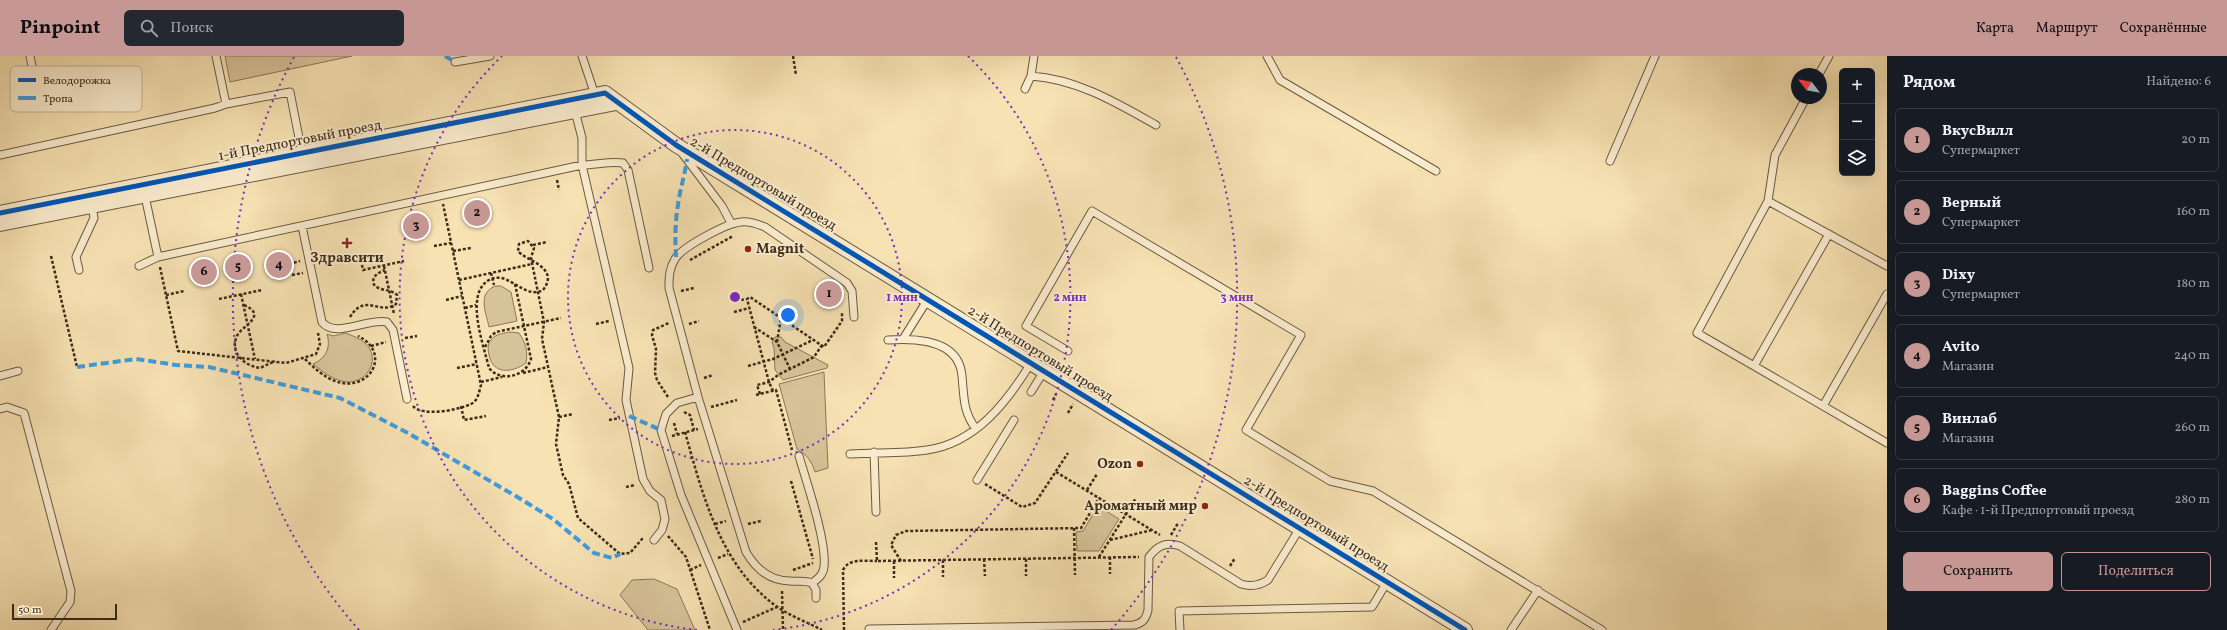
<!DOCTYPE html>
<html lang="ru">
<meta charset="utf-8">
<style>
:root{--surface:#171b24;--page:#242831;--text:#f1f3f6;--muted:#9ea1a6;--line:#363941;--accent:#c59692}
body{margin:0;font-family:Vollkorn,serif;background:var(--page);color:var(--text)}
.controls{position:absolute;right:12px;top:12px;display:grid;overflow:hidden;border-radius:6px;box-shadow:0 4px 16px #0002}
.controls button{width:36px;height:36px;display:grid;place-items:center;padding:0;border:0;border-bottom:1px solid var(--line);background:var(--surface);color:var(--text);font:20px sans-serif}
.compass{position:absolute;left:1791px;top:12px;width:36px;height:36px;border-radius:50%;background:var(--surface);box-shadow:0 4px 16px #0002;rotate:301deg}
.scale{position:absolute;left:12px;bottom:10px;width:105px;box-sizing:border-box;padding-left:4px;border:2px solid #3c2c19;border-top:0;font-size:11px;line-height:14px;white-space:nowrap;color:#3c2c19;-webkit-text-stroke:3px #faecce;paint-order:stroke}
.you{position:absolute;left:788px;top:259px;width:14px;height:14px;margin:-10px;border:3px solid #fff;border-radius:50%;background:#1a73e8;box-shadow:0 0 0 6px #1a73e833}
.badge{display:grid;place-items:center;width:26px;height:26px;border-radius:50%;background:var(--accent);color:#111;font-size:13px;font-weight:700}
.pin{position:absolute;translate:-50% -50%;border:2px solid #fff;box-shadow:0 1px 4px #0006}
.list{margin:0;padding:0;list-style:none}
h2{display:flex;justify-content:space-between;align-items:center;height:52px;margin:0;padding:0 16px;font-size:17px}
h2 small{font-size:13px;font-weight:400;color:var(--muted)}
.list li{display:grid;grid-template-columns:26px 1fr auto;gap:12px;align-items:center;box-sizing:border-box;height:64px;margin:0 8px 8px;padding:0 8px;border:1px solid var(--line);border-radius:6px}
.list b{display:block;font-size:15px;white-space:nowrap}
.list p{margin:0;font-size:13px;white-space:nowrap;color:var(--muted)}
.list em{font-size:13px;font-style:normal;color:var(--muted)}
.actions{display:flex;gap:8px;padding:12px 16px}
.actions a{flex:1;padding:9px 0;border:1px solid var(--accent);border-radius:6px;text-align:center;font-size:14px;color:var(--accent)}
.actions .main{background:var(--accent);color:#111}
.icon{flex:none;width:22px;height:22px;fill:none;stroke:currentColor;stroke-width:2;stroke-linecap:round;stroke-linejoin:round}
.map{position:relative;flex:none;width:1887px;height:574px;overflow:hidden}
header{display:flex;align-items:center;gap:24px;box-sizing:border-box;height:56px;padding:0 20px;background:var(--accent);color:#111}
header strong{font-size:19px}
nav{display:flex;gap:22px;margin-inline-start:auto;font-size:14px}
.search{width:280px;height:36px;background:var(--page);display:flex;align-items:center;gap:10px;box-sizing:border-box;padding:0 14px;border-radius:6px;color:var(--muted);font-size:15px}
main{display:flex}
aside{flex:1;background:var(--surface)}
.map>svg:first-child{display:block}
.green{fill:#d7c399;stroke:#8a7859}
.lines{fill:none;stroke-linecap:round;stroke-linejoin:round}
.service-casing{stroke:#6b5a40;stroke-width:9}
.minor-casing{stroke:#6b5a40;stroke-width:16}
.path{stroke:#3c2c19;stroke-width:2.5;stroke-dasharray:3 2;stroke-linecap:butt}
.service{stroke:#faecce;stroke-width:7}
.minor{stroke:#faecce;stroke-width:14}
.quiet{stroke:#3f9cdf;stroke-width:4;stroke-dasharray:8 4;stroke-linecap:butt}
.cycleway-casing{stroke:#faecce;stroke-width:8}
.cycleway{stroke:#0057b8;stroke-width:5}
.ring{fill:none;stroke:#7b2cbf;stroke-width:2;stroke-dasharray:2 4}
.poi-dot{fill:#8f2418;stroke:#faecce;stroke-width:1.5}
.labels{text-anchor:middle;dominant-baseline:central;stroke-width:4;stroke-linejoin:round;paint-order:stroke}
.street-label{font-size:14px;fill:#3c2c19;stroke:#faecce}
.poi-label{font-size:14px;font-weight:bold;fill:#3c2c19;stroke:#faecce;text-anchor:end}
.key{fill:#faecce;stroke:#c1b298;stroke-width:1}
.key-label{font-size:11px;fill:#3c2c19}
.centre{fill:#7b2cbf;stroke:#faecce;stroke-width:2}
.ring-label{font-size:12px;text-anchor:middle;font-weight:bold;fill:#7b2cbf;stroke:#faecce;stroke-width:4;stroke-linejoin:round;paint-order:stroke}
</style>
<header>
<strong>Pinpoint</strong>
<div class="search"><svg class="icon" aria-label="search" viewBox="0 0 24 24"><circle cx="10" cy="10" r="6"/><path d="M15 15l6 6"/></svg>Поиск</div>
<nav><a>Карта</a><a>Маршрут</a><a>Сохранённые</a></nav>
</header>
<main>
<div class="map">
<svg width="1887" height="574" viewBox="0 0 1887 574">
<rect width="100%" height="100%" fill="#f7e2b3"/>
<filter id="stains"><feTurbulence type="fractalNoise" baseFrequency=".005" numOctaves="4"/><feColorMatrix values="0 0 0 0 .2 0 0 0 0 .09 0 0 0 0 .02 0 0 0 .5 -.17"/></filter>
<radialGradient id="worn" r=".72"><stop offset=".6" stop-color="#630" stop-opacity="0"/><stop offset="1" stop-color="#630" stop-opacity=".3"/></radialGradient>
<path class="green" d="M225,0H352L230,26Z
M495,230H501L511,236L517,265L489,271C486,256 477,238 495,230Z
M511,276L519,277C526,287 528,296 526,307C512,317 493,319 489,299C488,294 487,288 491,284C495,278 504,277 511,276Z
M346,277C352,280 360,282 365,287C381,302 369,325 349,326C335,326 323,316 313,308C326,302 331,292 327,278L333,280Z
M775,281H781L785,286L828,309L827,312L783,324L775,314L774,292L772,286Z
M824,316L828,412L815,416C811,404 807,399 797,393L779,328Z
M1098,450L1119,463L1099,495H1077L1076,476L1083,475Z
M654,523L677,533L695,574H648L620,539L632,524Z"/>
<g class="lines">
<g class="service-casing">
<path id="service" d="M30,0L35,26
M216,0L226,48L290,36L302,97
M582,0L595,39
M1267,0L1280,24L1436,115
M455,6L490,0
M1819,18L1829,0
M1031,20C1077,23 1117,47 1156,69
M1025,33L1031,20L1034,0
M1806,42L1775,99L1768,145L1697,277L1887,387
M575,55L582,82V109L629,312L626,344L643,423L650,435L661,444L665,463L662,474L654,484
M682,97L722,150L731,167
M0,99L215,52L226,48
M1610,105L1655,0
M145,140L158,201
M1768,145L1887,210
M302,170L322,266C335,283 367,262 387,266L393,274L407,343
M139,210L158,201L582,109C595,109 610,105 623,107L628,114L649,212
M79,214L76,201L94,162L92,150
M903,283L928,243
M888,284C916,282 959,283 962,320C964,341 963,356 976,373
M1068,295L1026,270L1092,155L1301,279L1246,374L1330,425L1373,435L1602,574
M1754,310L1829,178
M0,320L18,315
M1031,336L1044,315
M698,341L677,347L666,358L661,374L681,439L737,574
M1823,350L1887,238
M0,353L7,351L24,357L71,535L70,546L51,574
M874,396L876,456
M850,398C875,396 902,398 927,394C976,387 1007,346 1031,307
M799,400C807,428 827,485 824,511C823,519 818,523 812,527
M977,424L1014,364
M816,542V534L812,527C804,524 799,526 790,525C770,525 756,513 746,496L698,341L669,232C669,221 669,213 675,203C682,191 727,167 741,166C750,165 757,168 765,171L847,227L852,235L854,261
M869,573L1134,569C1143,567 1146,563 1148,554L1149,501C1158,489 1166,486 1180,490L1241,528C1251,531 1259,530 1268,524L1300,472
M1180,574L1179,555L1372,551L1387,526
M1511,574L1538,534"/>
</g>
<g class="minor-casing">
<path id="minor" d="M0,157L605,37L676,89L1465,574
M0,168L616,47"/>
</g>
<path class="path" d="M793,0L796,19
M557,124L559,134
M533,189L547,186
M434,190L451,187
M453,195L471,192
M51,200L77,311
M319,201L326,200
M361,204L363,214L404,205
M690,204L733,180
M289,208L300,205
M384,210L394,258
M160,211L178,295L286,307L316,298L320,288L318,277
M491,217L494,229
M292,219L303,217
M459,224L532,208
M515,228L531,303C526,320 501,327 489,312C484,290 464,238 489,224C495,221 501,221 507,224C519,229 530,241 543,234C561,211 524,204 518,195L519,188L528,185L534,192L531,202L544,266L542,283L559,361L556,388L563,419L569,428L578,462L620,498L630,497L642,483H645
M681,235L694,232
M241,238L255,303
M166,239L184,235
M219,243L262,234
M446,244L462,240
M731,245L747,243
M244,249C269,260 241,270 237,280C229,297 245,310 260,312L275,305
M465,252L476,249
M734,256L749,252
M350,261C365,236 380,260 396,248L397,239C390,232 378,236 373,227C373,219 378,217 385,214
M786,265L793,255
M596,268L609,265
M689,268L699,265
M754,271L777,286L790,313
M405,282L417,280
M777,286L781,262
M371,290L386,286
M485,291L491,280L496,276L561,262
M305,303C314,312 324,321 335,325C369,338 393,297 358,280
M748,310L773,303L813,284
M457,312L477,308
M523,317L548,311
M704,322L713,319
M481,326L502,321
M773,335L769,326L747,243L750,241L824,291L842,265V257
M760,338L757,329L769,326L778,319L814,301L822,289
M756,339L776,334L792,394
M668,341L657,324L655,317L656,293L652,279L653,274L669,267
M1053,344L1056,338
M413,350C422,361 459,354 471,348C478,345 479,336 481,329L443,148
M461,350L464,364L486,360
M711,351L737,344
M684,356L690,359L694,374
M1068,357L1073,348
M559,361L573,358
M609,364L620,362
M674,367L677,378
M685,376C703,440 720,509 776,550C790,560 807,566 822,574
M672,380L698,373
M1056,416L1160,479
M791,425L813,503
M985,428L1022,451L1035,447L1068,397
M626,431L635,429
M1087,434L1097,418
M715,468L726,465
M748,468L761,465
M1074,472L1075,519
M1171,479L1178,467
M668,480L686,501L710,574
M1110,484L1152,474
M876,486L877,505L1139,501
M1099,501L1136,442
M1110,501V518
M718,502L728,498
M984,503L985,520
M1026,503V520
M943,504V521
M894,505V522
M901,505L891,489L896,479L906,475L1081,472L1099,442
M1230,510L1235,502
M690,514L701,509
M793,514L813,507
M782,535L783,574
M743,566L777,551
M844,574L843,514C849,502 864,505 877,505"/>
<use href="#service" class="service"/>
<use href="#minor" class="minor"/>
<path class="quiet" d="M445,0L455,6
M676,201C675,184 675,166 678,149C680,133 685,119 687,103
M77,311L136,303L176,309L209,311L340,342L408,377L519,442L553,463L594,497L612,502L620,498
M629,360L661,374"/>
<g class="cycleway-casing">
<path id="cycleway" d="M0,157L605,37L676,89L1465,574"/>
</g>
<use href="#cycleway" class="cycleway"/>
</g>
<g class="ring">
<circle cx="735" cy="241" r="167"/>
<path d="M697 574A335 335 0 0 1 502 0M968 0A335 335 0 0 1 773 574"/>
<path d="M359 574A502 502 0 0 1 294 1M1176 1A502 502 0 0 1 1111 574"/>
</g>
<g class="poi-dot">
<path d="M345 181h4v4h4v4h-4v4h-4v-4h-4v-4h4z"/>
<circle cx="748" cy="193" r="4"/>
<circle cx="1140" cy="408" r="4"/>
<circle cx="1205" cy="450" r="4"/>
</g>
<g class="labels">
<g class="street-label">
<text transform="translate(300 85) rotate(-11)">1-й Предпортовый проезд</text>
<text transform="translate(763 128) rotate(31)">2-й Предпортовый проезд</text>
<text transform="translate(1040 298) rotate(32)">2-й Предпортовый проезд</text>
<text transform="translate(1316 468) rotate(32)">2-й Предпортовый проезд</text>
</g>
<g class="poi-label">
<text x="756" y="193" text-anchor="start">Magnit</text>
<text x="347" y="202" text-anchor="middle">Здравсити</text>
<text x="1132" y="408">Ozon</text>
<text x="1197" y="450">Ароматный мир</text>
</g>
</g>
<rect x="10" y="10" width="132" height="46" rx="6" class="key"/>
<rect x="18" y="22" width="18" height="4" fill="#0057b8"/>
<rect x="18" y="40" width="18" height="4" fill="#3f9cdf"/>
<g class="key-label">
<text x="43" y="28">Велодорожка</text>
<text x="43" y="46">Тропа</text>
</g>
<circle cx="735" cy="241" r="6" class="centre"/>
<g class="ring-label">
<text x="902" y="245">1 мин</text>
<text x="1070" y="245">2 мин</text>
<text x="1237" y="245">3 мин</text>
</g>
<rect width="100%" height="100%" filter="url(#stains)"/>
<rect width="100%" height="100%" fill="url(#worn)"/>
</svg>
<div class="controls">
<button>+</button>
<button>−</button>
<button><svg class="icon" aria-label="layers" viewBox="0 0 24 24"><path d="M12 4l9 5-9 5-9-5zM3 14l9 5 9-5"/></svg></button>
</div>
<svg class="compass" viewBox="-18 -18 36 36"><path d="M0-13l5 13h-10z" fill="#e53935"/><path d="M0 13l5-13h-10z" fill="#9ea1a6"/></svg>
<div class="scale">50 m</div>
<div class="you"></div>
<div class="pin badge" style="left:829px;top:238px">1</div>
<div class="pin badge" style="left:477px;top:157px">2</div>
<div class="pin badge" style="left:416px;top:170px">3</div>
<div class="pin badge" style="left:279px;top:209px">4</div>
<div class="pin badge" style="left:238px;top:211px">5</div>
<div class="pin badge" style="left:204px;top:216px">6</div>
</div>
<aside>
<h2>Рядом<small>Найдено: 6</small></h2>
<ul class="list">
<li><span class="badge">1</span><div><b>ВкусВилл</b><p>Супермаркет</p></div><em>20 m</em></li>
<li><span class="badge">2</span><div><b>Верный</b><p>Супермаркет</p></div><em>160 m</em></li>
<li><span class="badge">3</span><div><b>Dixy</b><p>Супермаркет</p></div><em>180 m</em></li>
<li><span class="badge">4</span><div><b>Avito</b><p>Магазин</p></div><em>240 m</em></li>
<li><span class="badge">5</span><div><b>Винлаб</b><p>Магазин</p></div><em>260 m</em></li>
<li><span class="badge">6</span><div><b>Baggins Coffee</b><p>Кафе · 1-й Предпортовый проезд</p></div><em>280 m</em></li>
</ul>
<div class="actions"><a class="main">Сохранить</a><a>Поделиться</a></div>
</aside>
</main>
